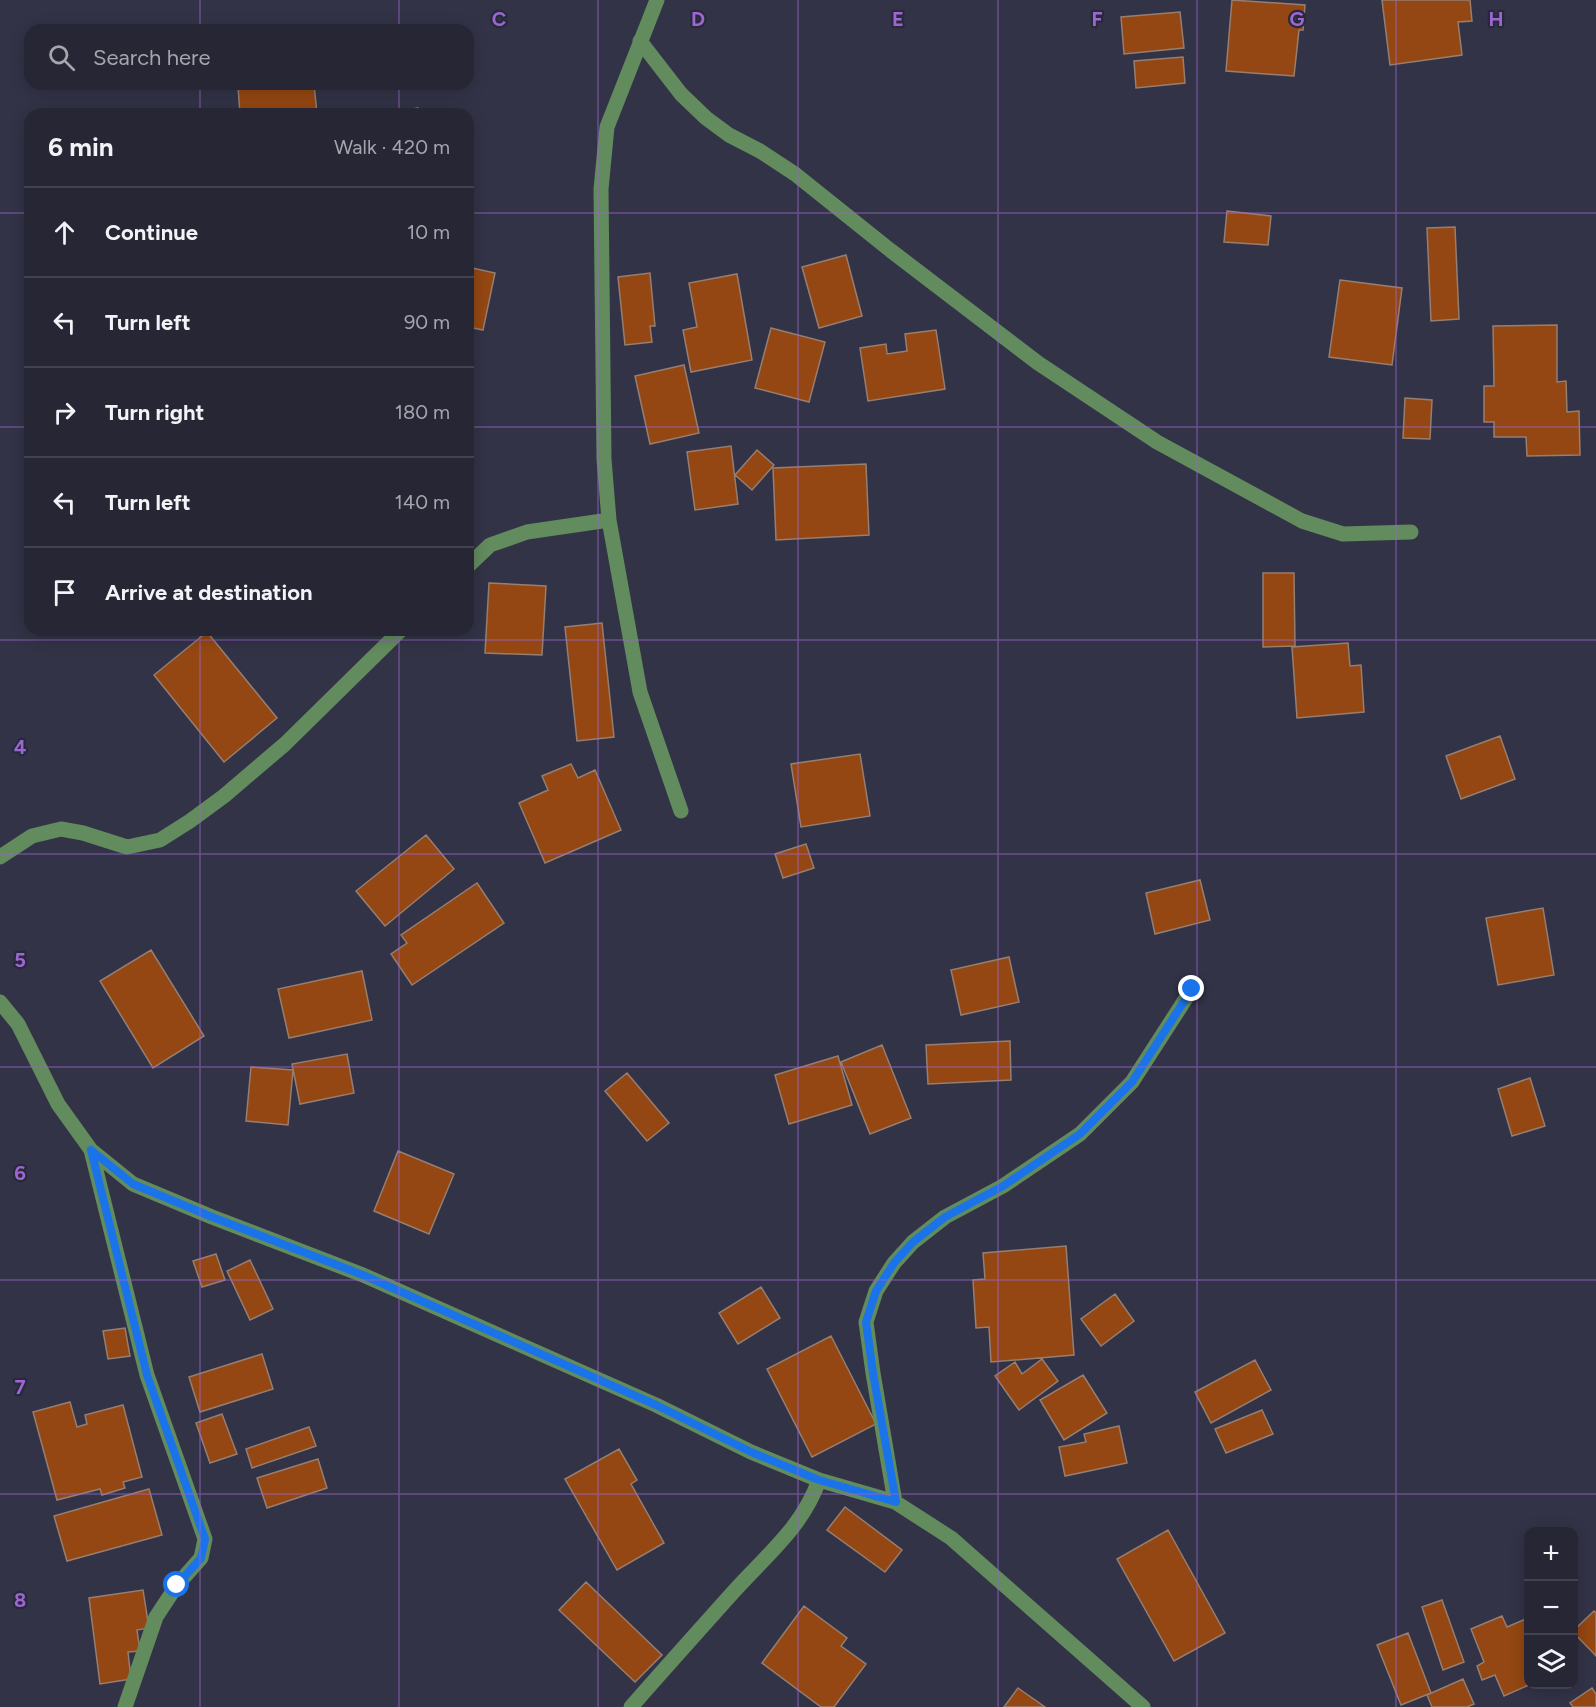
<!DOCTYPE html>
<meta charset="utf-8">
<style>
:root{--surface:#262635;--page:#323241;--text:#f1f3f6;--muted:#a4a5ad;--line:#424350}
body{margin:0;font-family:Figtree,sans-serif;background:var(--page);color:var(--text)}
.controls{position:absolute;right:18px;bottom:18px;display:grid;overflow:hidden;border-radius:12px;box-shadow:0 3px 15px #0003}
.controls button{width:54px;height:54px;display:grid;place-items:center;padding:0;border:0;border-bottom:2px solid var(--line);background:var(--surface);color:var(--text);font:30px sans-serif}
.stop{position:absolute;width:18px;height:18px;margin:-14px;border:4px solid #1a73e8;border-radius:50%;background:#fff}
.stop.end{background:#1a73e8;border-color:#fff;box-shadow:0 2px 6px #0008}
.list{margin:0;padding:0;list-style:none}
h2{display:flex;justify-content:space-between;align-items:center;height:78px;margin:0;padding:0 24px;font-size:26px}
h2 small{font-size:20px;font-weight:400;color:var(--muted)}
.list li{display:grid;grid-template-columns:39px 1fr auto;gap:18px;align-items:center;box-sizing:border-box;height:90px;padding:0 24px;border-top:2px solid var(--line)}
.list b{display:block;font-size:22px;white-space:nowrap}
.list em{font-size:20px;font-style:normal;color:var(--muted)}
.icon{flex:none;width:33px;height:33px;fill:none;stroke:currentColor;stroke-width:2;stroke-linecap:round;stroke-linejoin:round}
.map{position:relative;flex:none;width:1596px;height:1707px;overflow:hidden}
.search{position:absolute;background:var(--surface);box-shadow:0 3px 15px #0003;left:24px;top:24px;width:450px;height:66px;display:flex;align-items:center;gap:15px;box-sizing:border-box;padding:0 21px;border-radius:18px;color:var(--muted);font-size:22px}
.panel{position:absolute;background:var(--surface);box-shadow:0 3px 15px #0003;left:24px;top:108px;width:450px;height:528px;border-radius:18px}
.map>svg:first-child{display:block}
.building{fill:#944712;stroke:#967e71;stroke-width:1.5}
.lines{fill:none;stroke-linecap:round;stroke-linejoin:round}
.minor{stroke:#628b5e;stroke-width:15}
.route{stroke:#1a73e8;stroke-width:8}
.grid{fill:none;stroke:#9d66d0;stroke-width:1.5;stroke-opacity:0.55}
.grid-label{font-size:20px;text-anchor:middle;font-weight:bold;fill:#9d66d0;stroke:#28293c;stroke-width:4.5;stroke-linejoin:round;paint-order:stroke}
</style>
<div class="map">
<svg width="1596" height="1707" viewBox="0 0 1596 1707">
<rect width="100%" height="100%" fill="#323347"/>
<path class="building" d="M1232,0L1305,5L1303,30H1299L1294,76L1226,71Z
M1382,0H1470L1472,21L1458,22L1462,55L1390,65Z
M1180,12L1184,48L1124,54L1121,17Z
M1183,57L1185,83L1136,88L1134,61Z
M258,84H314L317,114H240L238,87Z
M418,108L419,114H388Z
M1227,211L1271,216L1268,245L1224,242Z
M1455,227L1459,319L1431,321L1427,228Z
M846,255L862,316L819,328L802,267Z
M468,267L495,273L483,330L468,327Z
M650,273L655,326H650L652,342L625,345L618,277Z
M737,274L752,360L691,372L683,330L697,327L689,283Z
M1340,280L1402,288L1392,365L1329,357Z
M1557,325V382L1566,381L1567,412L1579,411L1580,455L1527,456L1526,437H1494V422H1484V386H1494L1493,326Z
M771,328L825,342L809,402L755,388Z
M936,330L945,389L868,401L860,348L886,344L887,354L907,351L905,334Z
M684,365L699,433L650,444L635,376Z
M1405,398L1432,400L1430,439L1403,438Z
M731,446L738,504L695,510L687,452Z
M757,450L774,465L752,490L735,475Z
M866,464L869,535L776,540L773,468Z
M1263,573H1294L1295,646L1263,647Z
M489,583L546,586L542,655L485,653Z
M602,623L614,737L577,741L565,627Z
M207,632L277,718L224,762L154,675Z
M1348,643L1350,666L1361,665L1364,712L1297,718L1292,647Z
M1500,736L1515,779L1461,799L1446,756Z
M860,754L870,816L801,827L791,764Z
M571,764L578,778L595,770L621,830L545,863L519,803L548,790L542,776Z
M426,835L454,869L385,926L356,891Z
M806,844L814,868L783,878L775,854Z
M1200,880L1210,920L1155,934L1146,893Z
M477,883L504,923L412,985L391,954L407,943L401,935Z
M1543,908L1554,975L1498,985L1486,918Z
M151,950L204,1036L153,1068L100,981Z
M1009,957L1019,1002L961,1015L951,970Z
M362,971L372,1020L289,1038L278,989Z
M1010,1041L1011,1080L928,1084L926,1045Z
M882,1045L911,1118L870,1134L841,1062Z
M347,1054L354,1093L300,1104L292,1064Z
M838,1056L852,1105L789,1124L775,1075Z
M251,1067L293,1070L288,1125L246,1121Z
M627,1073L669,1123L647,1141L605,1091Z
M1530,1078L1545,1126L1512,1136L1498,1089Z
M398,1151L454,1174L429,1234L374,1211Z
M1066,1246L1074,1355L991,1362L989,1327L976,1328L973,1280L985,1279L983,1253Z
M216,1254L225,1280L202,1287L193,1261Z
M250,1260L273,1309L250,1320L227,1271Z
M761,1287L780,1318L738,1344L719,1313Z
M1115,1294L1134,1321L1101,1346L1081,1319Z
M125,1328L130,1356L108,1359L103,1331Z
M831,1336L876,1424L812,1457L767,1369Z
M262,1354L273,1389L200,1412L189,1377Z
M1042,1359L1058,1381L1019,1410L995,1376L1015,1362L1022,1374Z
M1255,1360L1271,1390L1211,1423L1195,1392Z
M1083,1375L1107,1413L1064,1440L1040,1400Z
M70,1402L77,1427L87,1424L85,1415L123,1405L142,1477L123,1482L125,1488L102,1495L100,1489L57,1500L33,1412Z
M1262,1410L1273,1434L1226,1453L1215,1429Z
M222,1414L237,1454L210,1463L196,1423Z
M1119,1426L1127,1463L1065,1476L1059,1447L1086,1442L1084,1434Z
M309,1427L316,1446L252,1468L246,1449Z
M619,1449L637,1480L631,1484L664,1543L617,1570L565,1479Z
M318,1459L327,1488L267,1508L257,1478Z
M149,1489L162,1535L67,1561L54,1516Z
M845,1507L902,1550L885,1572L827,1530Z
M1168,1530L1225,1633L1174,1661L1117,1559Z
M586,1582L662,1655L635,1682L559,1610Z
M143,1590L149,1628L137,1630L140,1651L128,1652L131,1679L100,1684L89,1598Z
M1442,1600L1464,1662L1443,1670L1422,1607Z
M804,1606L847,1638L841,1646L866,1664L834,1707H821L762,1663Z
M1594,1611L1596,1613V1656L1574,1633V1630Z
M1502,1616L1507,1627L1528,1618V1684H1531L1504,1696L1495,1675L1482,1680L1477,1666L1484,1662L1471,1629Z
M1408,1633L1431,1693L1401,1705L1377,1645Z
M1463,1679L1474,1704L1467,1707H1432L1427,1695Z
M1018,1688L1045,1707H1004Z
M1592,1688L1596,1694V1707H1573L1570,1703Z"/>
<g class="lines">
<path class="minor" d="M657,0L607,127L601,189L604,459L609,520L640,692L681,811
M640,41L681,94L706,118L729,135L760,151L795,174L890,250L1038,363L1157,442L1302,521L1343,534L1411,532
M468,566L490,545L527,532L609,520
M0,857L32,836L61,829L83,833L127,847L160,840L190,821L224,796L285,744L401,630
M0,1002L18,1024L58,1104L91,1150L133,1184L212,1217L363,1275L656,1405L751,1452L819,1480L895,1502L951,1538L1143,1707
M91,1150L147,1375L205,1539L201,1558L177,1585L156,1617L125,1707
M895,1502L873,1373L866,1322L876,1291L894,1263L913,1242L945,1217L1003,1186L1080,1134L1132,1082L1192,989
M631,1707C666,1667 701,1628 736,1589C768,1554 803,1526 819,1480"/>
</g>
<g class="lines">
<path class="route" d="M177,1585L201,1558L205,1539L147,1375L91,1150L133,1184L212,1217L363,1275L656,1405L751,1452L819,1480L896,1502L873,1373L866,1322L876,1291L894,1263L913,1242L945,1217L1003,1186L1080,1134L1132,1082L1192,989"/>
</g>
<path class="grid" d="M200,0V30M399,0V30M598,0V1707M798,0V1707M998,0V1707M1197,0V1707M1396,0V1707M200,84V114M399,84V114M0,213H30M468,213H1596M0,427H30M468,427H1596M200,630V1707M399,630V1707M0,640H1596M0,854H1596M0,1067H1596M0,1280H1596M0,1494H1596"/>
<g class="grid-label">
<text x="499" y="26">C</text>
<text x="698" y="26">D</text>
<text x="898" y="26">E</text>
<text x="1097" y="26">F</text>
<text x="1297" y="26">G</text>
<text x="1496" y="26">H</text>
<text x="20" y="754">4</text>
<text x="20" y="967">5</text>
<text x="20" y="1180">6</text>
<text x="20" y="1394">7</text>
<text x="20" y="1607">8</text>
</g>
</svg>
<div class="controls">
<button>+</button>
<button>−</button>
<button><svg class="icon" aria-label="layers" viewBox="0 0 24 24"><path d="M12 4l9 5-9 5-9-5zM3 14l9 5 9-5"/></svg></button>
</div>
<div class="stop" style="left:177px;top:1585px"></div>
<div class="stop end" style="left:1192px;top:989px"></div>
<div class="search"><svg class="icon" aria-label="search" viewBox="0 0 24 24"><circle cx="10" cy="10" r="6"/><path d="M15 15l6 6"/></svg>Search here</div>
<section class="panel">
<h2>6 min<small>Walk · 420 m</small></h2>
<ul class="list">
<li><svg class="icon" aria-label="ahead" viewBox="0 0 24 24"><path d="M12 20V5M6 11l6-6 6 6"/></svg><div><b>Continue</b></div><em>10 m</em></li>
<li><svg class="icon" aria-label="left" viewBox="0 0 24 24"><path d="M17 20v-9H6M10 6l-5 5 5 5"/></svg><div><b>Turn left</b></div><em>90 m</em></li>
<li><svg class="icon" aria-label="right" viewBox="0 0 24 24"><path d="M7 20v-9h11M14 6l5 5-5 5"/></svg><div><b>Turn right</b></div><em>180 m</em></li>
<li><svg class="icon" aria-label="left" viewBox="0 0 24 24"><path d="M17 20v-9H6M10 6l-5 5 5 5"/></svg><div><b>Turn left</b></div><em>140 m</em></li>
<li><svg class="icon" aria-label="arrive" viewBox="0 0 24 24"><path d="M6 21V4h12l-3 4 3 4H6"/></svg><div><b>Arrive at destination</b></div></li>
</ul>
</section>
</div>
